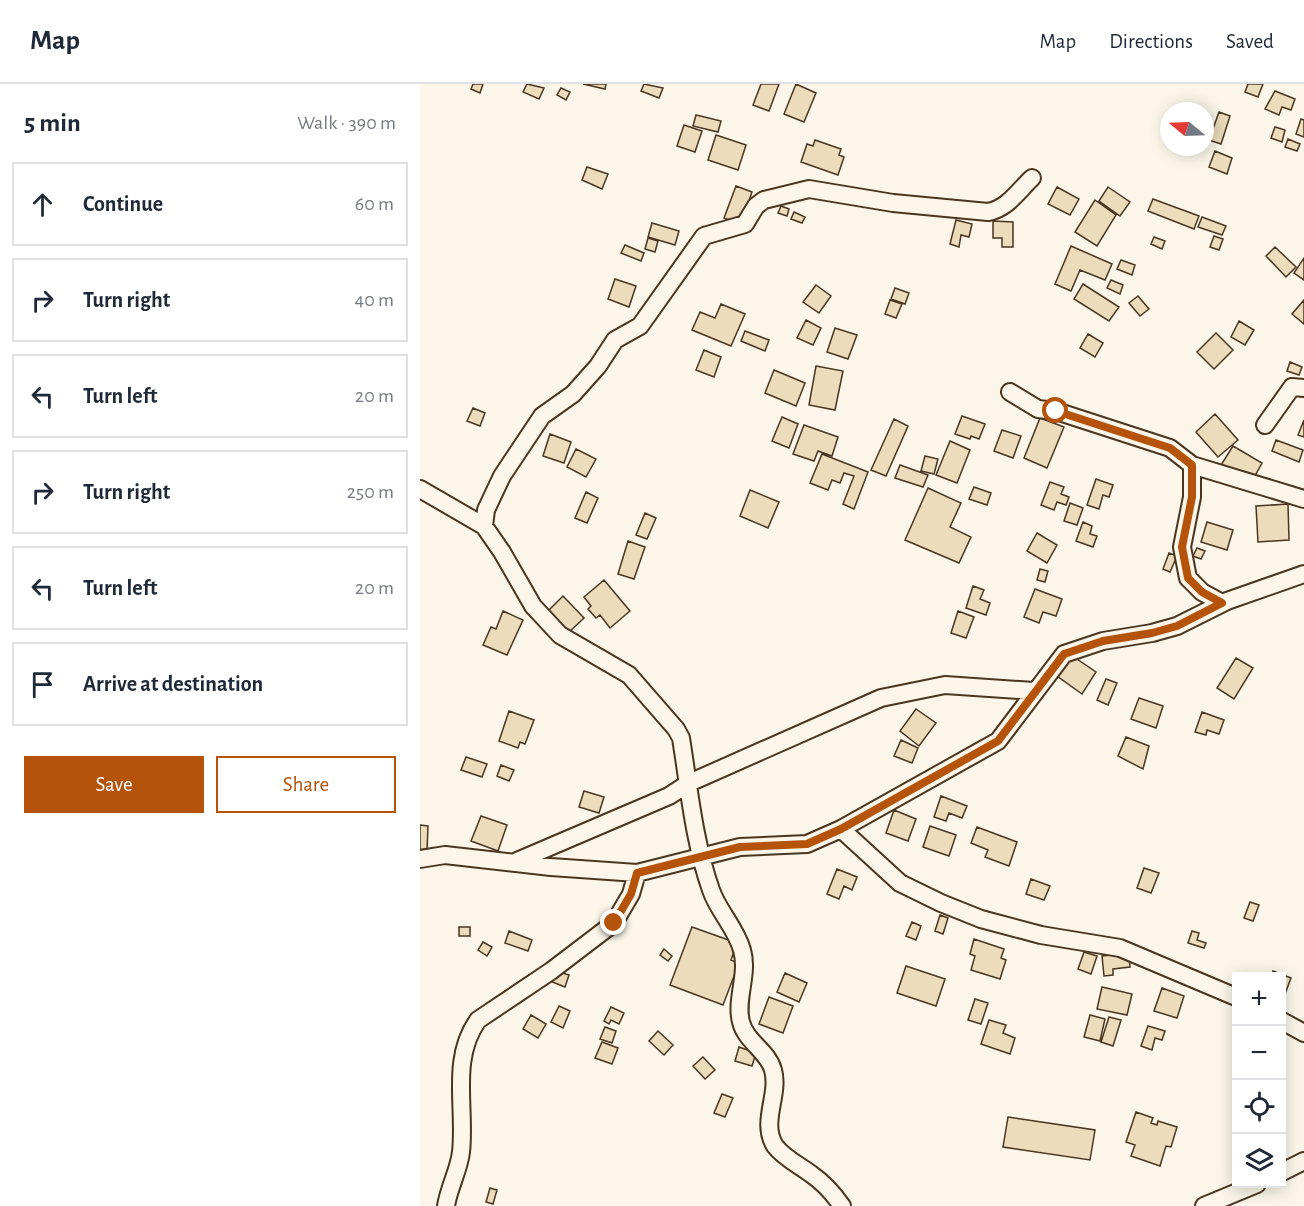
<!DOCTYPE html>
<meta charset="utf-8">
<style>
:root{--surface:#fff;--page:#f2f2f3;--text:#1f2937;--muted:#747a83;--line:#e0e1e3;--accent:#b45309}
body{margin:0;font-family:"Alegreya Sans",sans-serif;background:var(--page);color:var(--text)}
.controls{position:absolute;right:18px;bottom:18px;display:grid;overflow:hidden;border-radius:0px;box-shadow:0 3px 15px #0003}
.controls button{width:54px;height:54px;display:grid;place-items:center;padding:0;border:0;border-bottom:2px solid var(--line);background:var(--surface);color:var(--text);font:30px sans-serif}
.compass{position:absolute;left:740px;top:18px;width:54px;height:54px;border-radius:50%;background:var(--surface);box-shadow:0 3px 15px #0003;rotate:289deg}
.stop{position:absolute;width:18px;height:18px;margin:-14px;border:4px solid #b45309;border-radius:50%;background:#fff}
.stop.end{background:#b45309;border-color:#fff;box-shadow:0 2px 6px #0008}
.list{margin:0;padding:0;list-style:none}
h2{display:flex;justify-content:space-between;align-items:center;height:78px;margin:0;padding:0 24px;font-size:26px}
h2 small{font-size:20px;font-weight:400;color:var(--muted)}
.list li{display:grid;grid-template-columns:39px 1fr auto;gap:18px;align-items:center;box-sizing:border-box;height:84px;margin:0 12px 12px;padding:0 12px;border:2px solid var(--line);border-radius:0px}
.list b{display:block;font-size:22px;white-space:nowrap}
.list em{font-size:20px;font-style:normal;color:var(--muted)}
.actions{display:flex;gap:12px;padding:18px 24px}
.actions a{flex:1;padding:14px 0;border:2px solid var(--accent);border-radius:0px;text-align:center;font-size:21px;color:var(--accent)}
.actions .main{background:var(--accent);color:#fff}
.icon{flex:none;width:33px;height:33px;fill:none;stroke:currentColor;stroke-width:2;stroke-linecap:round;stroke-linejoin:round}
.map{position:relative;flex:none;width:884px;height:1122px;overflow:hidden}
header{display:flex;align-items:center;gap:36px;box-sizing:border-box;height:84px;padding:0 30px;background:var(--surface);border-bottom:2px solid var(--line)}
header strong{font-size:28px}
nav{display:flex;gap:33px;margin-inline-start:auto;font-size:21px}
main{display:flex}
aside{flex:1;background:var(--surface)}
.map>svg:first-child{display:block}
.building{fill:#ecdcbc;stroke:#4a3520;stroke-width:1.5}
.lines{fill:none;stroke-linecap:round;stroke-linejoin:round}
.street-casing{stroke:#4a3520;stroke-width:20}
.street{stroke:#fbf6e9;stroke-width:16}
.route{stroke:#b45309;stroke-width:8}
</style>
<header>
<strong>Map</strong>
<nav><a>Map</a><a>Directions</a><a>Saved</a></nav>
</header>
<main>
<aside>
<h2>5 min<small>Walk · 390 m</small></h2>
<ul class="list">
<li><svg class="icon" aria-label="ahead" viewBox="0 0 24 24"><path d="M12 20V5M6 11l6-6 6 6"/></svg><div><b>Continue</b></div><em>60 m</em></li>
<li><svg class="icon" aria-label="right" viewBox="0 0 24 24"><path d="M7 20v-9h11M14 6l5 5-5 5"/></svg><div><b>Turn right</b></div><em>40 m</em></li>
<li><svg class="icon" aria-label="left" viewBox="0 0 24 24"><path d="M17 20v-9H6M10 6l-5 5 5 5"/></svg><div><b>Turn left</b></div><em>20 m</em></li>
<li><svg class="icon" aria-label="right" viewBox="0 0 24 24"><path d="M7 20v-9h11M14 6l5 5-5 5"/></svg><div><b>Turn right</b></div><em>250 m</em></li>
<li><svg class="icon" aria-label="left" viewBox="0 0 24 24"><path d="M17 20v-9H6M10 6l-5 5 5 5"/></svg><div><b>Turn left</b></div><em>20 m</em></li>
<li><svg class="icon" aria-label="arrive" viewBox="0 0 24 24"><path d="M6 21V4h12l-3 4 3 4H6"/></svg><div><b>Arrive at destination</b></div></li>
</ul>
<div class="actions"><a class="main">Save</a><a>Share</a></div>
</aside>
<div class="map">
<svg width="884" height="1122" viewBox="0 0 884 1122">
<rect width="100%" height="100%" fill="#fbf6e9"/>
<path class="building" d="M53,0H63L60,9L51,5Z
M107,0L124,4L119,15L103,8Z
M163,0H186L185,5Z
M224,0L243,4L239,14L221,7Z
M341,0H359L349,27L333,21Z
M376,0L396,9L384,38L364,30Z
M828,0H843L838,13L825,8Z
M141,4L150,8L146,16L137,11Z
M855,7L875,15L871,26L862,23L859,31L845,25Z
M799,28L810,32L801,60L789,56Z
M276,31L301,37L298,48L273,42Z
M881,35L884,36V53L876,50Z
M785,37L792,40L789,48L785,47Z
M264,41L282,47L275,68L257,62Z
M855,43L865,46L862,58L851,54Z
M296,51L326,61L318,86L288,76Z
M868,55L880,60L877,67L865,63Z
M395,56L421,65L419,71L424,73L418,91L381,78L387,60L393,62Z
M795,67L812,74L807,90L789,83Z
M167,83L188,90L182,105L162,96Z
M316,102L332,108L321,140L304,134Z
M637,103L659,115L650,131L628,120Z
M688,103L710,118L700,132L679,117Z
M733,115L779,132L774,145L728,127Z
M675,116L696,131L677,162L655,148Z
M361,122L369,125L367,132L358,129Z
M374,128L385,133L382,139L371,135Z
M782,133L806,142L802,151L778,143Z
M536,136L552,140L549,153L541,151L539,163L530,160Z
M573,137L593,138V163H582V154H573Z
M232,139L259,147L255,161L228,153Z
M794,152L803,155L799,166L790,163Z
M734,153L745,157L742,165L731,160Z
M228,154L238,157L235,168L225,165Z
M205,161L224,169L221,177L201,169Z
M651,162L692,180L685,196L660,186L651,207L635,200Z
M855,163L876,183L866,193L846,172Z
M884,174V196L874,189Z
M701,176L715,181L712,191L697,185Z
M195,195L216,202L209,223L188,215Z
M691,196L703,201L700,210L687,204Z
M663,200L699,223L689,237L654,215Z
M396,201L411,212L399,229L383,218Z
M475,204L489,209L485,220L471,215Z
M718,212L729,225L720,232L709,219Z
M470,216L482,220L476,234L465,230Z
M884,216V240L872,230Z
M301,220L325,230L311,262L272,246L280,228L295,234Z
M386,236L401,244L393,261L377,254Z
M819,237L834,246L825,261L811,253Z
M415,244L437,251L428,275L407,268Z
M325,247L349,256L345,267L321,257Z
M796,249L813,266L794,285L777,268Z
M668,250L683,259L675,273L660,264Z
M284,266L301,273L294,293L276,286Z
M870,278L882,283L879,291L867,287Z
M396,282L423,287L415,326L389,321Z
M354,286L385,299L376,322L345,309Z
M53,324L65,329L60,342L47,337Z
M795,330L818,356L798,373L776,348Z
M542,332L565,340L559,355L551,352L550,355L535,350Z
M362,333L378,340L369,364L352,357Z
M620,334L644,343L627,384L604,374Z
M474,335L488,342L466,392L451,386Z
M884,336V353L878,351Z
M384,341L418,353L412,372L398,367L394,377L373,370Z
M582,346L601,352L593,374L574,367Z
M130,350L151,358L144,379L123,372Z
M856,356L883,366L879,378L852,367Z
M530,357L550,366L537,399L516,391Z
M813,362L842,379L831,399L801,381Z
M156,365L176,375L166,393L147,383Z
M402,370L448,388L434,425L423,420L434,392L424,389L420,399L412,396L408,406L390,399Z
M505,372L518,375L514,390L501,387Z
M480,381L508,391L503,403L475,394Z
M676,395L693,401L689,413L683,411L679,425L667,421Z
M630,398L644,403L641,410L649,413L646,421L637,418L634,426L621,421Z
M554,403L571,409L567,421L549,415Z
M508,404L541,419L530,443L551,453L539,479L485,456Z
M330,406L359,418L348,444L320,432Z
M166,408L178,414L167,439L155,434Z
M650,419L663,424L657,441L644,437Z
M868,420L869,456L838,458L836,422Z
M225,429L236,434L227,455L216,451Z
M663,438L672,442L670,450L677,452L673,463L656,457Z
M787,438L813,446L807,466L781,458Z
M617,449L637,461L627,479L607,467Z
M208,457L225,463L214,495L198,490Z
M777,464L785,467L781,475L773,472Z
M749,469L757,472L750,488L743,485Z
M620,485L628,487L625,498L617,496Z
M184,496L210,527L190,544L180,531L176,534L168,525L171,522L164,513Z
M553,502L564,506L560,515L570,519L566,531L546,524Z
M615,505L642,515L636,532L623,528L619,539L604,533Z
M143,512L164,534L146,551L126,529Z
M83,527L103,536L87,571L63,561L71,543L76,545Z
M538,527L554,533L546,554L531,549Z
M651,571L676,588L662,610L637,592Z
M816,574L833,584L814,615L797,604Z
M686,595L697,599L688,621L677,616Z
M719,614L743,622L736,644L711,635Z
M496,625L516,639L499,662L480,647Z
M89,627L114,636L105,660L100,658L98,664L79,657Z
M782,628L804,636L799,650L787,646L786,651L775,648Z
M706,653L729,662L723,685L698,672Z
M481,656L498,664L492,679L474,672Z
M46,673L67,680L62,693L41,686Z
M81,681L94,686L89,697L77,692Z
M164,707L184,713L179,729L159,723Z
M521,712L547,722L542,734L529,729L526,737L514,733Z
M474,726L496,735L488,757L466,749Z
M61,732L87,741L78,767L51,757Z
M0,741L8,742L7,767H0Z
M510,742L536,751L529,772L503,763Z
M557,743L597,758L589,782L565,773L568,766L551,759Z
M724,784L739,789L731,809L717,804Z
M417,785L437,793L432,806L424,802L419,815L407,810Z
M611,795L630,802L624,816L606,810Z
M830,818L839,821L833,837L824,834Z
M520,831L528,834L523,850L515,847Z
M492,838L501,842L496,856L486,852Z
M39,843H50V852H39Z
M272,843L317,859L311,876L319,879L303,921L250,901Z
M89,847L112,856L108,867L85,859Z
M772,847L779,849L777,856L786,859L784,864L768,859Z
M554,855L584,865L581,874L586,876L580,895L551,886L555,872L550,870Z
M63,858L72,863L67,872L58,866Z
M244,865L252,872L248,877L240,871Z
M664,868L677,872L671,890L658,885Z
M709,869L710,883L693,885V891L684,892L682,872Z
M486,882L525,895L516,922L477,909Z
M133,886L149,891L145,903L130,897Z
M853,887L871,894L862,918V892H851Z
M365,889L387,899L379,918L357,908Z
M682,903L712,910L707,931L677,925Z
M742,904L764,912L757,934L734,927Z
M349,913L373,922L363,949L339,940Z
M555,915L568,919L561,940L548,936Z
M139,922L150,927L143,944L131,938Z
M191,923L204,929L199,940L191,936L189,940L184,937Z
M111,931L126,940L118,954L103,945Z
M670,931L685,935L680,957L664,953Z
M689,933L701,936L693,962L681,958Z
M569,936L586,941L583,949L595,954L590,970L561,960Z
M813,940H816V958Z
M728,942L745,947L742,956L735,954L732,966L721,962Z
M185,943L196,947L192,959L180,955Z
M238,947L253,961L244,971L229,957Z
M182,958L198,964L192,980L175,974Z
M319,963L336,969L332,982L315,977Z
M283,973L295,986L285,995L273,982Z
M302,1010L313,1014L305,1033L294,1029Z
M716,1028L733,1034L731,1039L737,1041L738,1037L757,1043L751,1063L746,1062L740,1082L711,1072L715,1061L706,1058Z
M588,1033L675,1046L670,1076L583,1063Z
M70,1104L77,1106L73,1120L66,1118Z"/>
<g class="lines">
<g class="street-casing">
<path id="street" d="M590,308L618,325L636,327L750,364L772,381L884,415
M845,341L872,303L884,304
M772,381V413L762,463L768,494L782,508L802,519
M0,405L64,442L82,468L113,522L140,551L209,591L256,645L261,654C269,704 274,758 291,806C298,827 316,844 322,866C329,890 315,915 321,938C326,958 348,967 353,986C360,1011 340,1038 355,1062C364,1074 379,1081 391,1090C404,1099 413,1109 422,1122
M64,442L66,426L82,392L122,332L153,310L178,282L195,256L220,242L284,152L325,140L336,122L344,116L389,105L473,119L568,128C587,125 598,107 612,94
M421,745L480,799L521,819L561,835L621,851L700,864L816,913
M0,775L25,771L131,783L217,789L320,763L387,760L421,745L578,657L644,570L683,557L732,549L757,542L807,517L884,490
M97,777L249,712L269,699L461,614L525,601L614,607
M862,937L884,949
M862,1088L884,1077
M26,1122C29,1103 39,1086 41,1068C46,1024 30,975 58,936L131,887L194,839L211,810L217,789
M784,1122L837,1100"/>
</g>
<use href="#street" class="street"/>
</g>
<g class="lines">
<path class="route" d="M194,839L211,810L217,789L320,763L387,760L421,745L578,657L644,570L683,557L732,549L757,542L802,519L782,508L768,494L762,463L772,413V381L750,364L636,327"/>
</g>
</svg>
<div class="controls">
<button>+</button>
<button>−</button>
<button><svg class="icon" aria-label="locate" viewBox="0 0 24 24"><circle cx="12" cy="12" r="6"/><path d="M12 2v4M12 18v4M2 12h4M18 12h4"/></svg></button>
<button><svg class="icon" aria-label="layers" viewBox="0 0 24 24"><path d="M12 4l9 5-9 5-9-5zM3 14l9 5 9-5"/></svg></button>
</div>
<svg class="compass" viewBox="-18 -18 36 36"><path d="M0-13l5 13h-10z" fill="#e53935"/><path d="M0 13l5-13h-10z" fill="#747a83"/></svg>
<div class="stop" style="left:636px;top:327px"></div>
<div class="stop end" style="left:194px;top:839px"></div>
</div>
</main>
